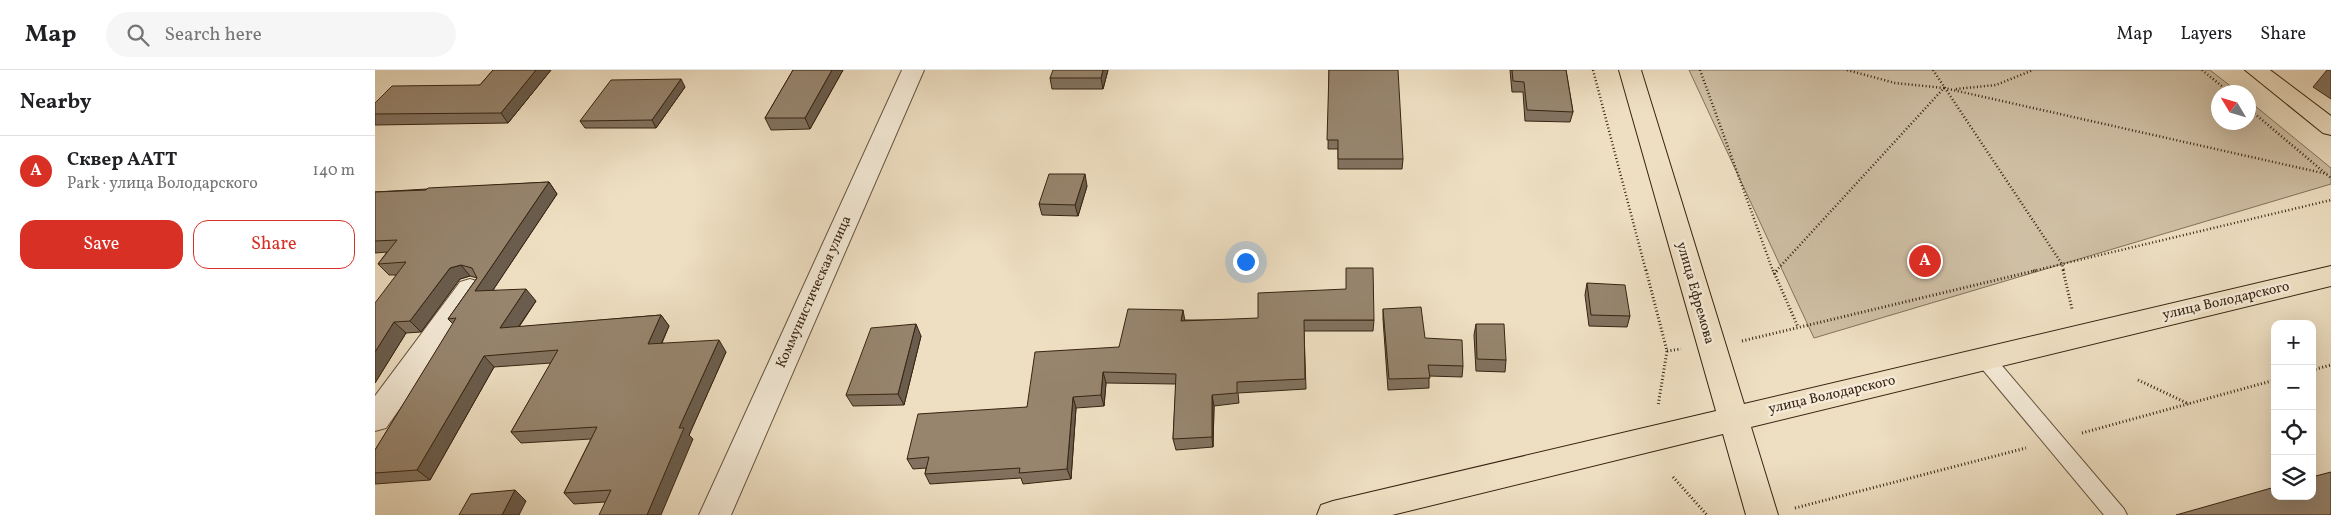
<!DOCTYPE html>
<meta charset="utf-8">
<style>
:root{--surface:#fff;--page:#f6f6f6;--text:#202124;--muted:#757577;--line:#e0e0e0;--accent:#d93025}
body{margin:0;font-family:Vollkorn,serif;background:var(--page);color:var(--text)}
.controls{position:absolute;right:15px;bottom:15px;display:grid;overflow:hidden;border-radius:10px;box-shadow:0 5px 20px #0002}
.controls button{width:45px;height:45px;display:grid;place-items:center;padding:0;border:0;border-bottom:1px solid var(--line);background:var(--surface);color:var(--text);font:25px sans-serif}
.compass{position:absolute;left:1836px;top:15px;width:45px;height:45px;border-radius:50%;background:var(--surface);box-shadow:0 5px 20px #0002;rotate:308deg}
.you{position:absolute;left:870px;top:191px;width:18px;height:18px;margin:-12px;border:4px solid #fff;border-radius:50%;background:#1a73e8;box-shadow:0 0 0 8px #1a73e833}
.badge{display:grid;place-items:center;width:32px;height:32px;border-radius:50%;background:var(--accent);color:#fff;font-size:16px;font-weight:700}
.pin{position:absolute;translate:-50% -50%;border:2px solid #fff;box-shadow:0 1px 5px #0006}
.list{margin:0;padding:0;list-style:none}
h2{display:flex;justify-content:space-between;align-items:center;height:65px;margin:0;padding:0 20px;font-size:21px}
h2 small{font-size:16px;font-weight:400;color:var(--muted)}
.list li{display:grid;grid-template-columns:32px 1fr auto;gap:15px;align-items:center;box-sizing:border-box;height:70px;padding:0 20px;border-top:1px solid var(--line)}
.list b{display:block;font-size:19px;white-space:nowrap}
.list p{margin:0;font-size:16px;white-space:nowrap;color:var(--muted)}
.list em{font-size:16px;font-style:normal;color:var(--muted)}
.actions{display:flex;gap:10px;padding:15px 20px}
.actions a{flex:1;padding:11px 0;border:1px solid var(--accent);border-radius:15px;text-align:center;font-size:18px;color:var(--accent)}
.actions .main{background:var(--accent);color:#fff}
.icon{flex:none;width:28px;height:28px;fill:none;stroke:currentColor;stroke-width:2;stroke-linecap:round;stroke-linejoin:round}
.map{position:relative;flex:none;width:1956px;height:445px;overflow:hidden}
header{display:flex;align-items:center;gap:30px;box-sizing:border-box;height:70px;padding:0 25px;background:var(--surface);border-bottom:1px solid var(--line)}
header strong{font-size:24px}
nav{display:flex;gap:28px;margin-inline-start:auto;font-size:18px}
.search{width:350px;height:45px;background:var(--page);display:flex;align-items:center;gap:12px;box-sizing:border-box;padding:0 18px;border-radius:28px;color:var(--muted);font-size:19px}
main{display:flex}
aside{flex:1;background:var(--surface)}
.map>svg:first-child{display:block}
.green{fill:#cfbfa4;stroke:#84725b}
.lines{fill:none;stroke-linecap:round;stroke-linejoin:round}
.lane-casing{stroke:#66533e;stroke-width:2}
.street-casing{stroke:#66533e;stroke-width:2}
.primary-casing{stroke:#382412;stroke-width:2}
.path-far1{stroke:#382412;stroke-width:2.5;stroke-dasharray:1 2.5;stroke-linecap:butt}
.path{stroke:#382412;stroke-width:3;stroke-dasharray:1 2.5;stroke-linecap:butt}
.lane{fill:#f4ead7;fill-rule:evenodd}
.street{fill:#f4ead7;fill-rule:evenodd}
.primary{fill:#eedfc2;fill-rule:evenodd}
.wall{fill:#82725f;stroke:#382412}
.shaded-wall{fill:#6a5d4d;stroke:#382412}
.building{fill:#97856e;stroke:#382412}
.labels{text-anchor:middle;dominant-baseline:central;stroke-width:5;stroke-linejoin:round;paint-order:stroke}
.street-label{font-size:14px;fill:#382412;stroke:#f4ead7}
</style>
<header>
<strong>Map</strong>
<div class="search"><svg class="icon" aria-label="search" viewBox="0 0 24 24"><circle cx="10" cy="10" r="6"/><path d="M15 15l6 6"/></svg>Search here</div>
<nav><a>Map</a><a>Layers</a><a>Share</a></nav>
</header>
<main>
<aside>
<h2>Nearby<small></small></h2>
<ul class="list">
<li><span class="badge">A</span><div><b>Сквер ААТТ</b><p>Park · улица Володарского</p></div><em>140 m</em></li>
</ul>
<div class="actions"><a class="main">Save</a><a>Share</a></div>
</aside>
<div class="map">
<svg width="1956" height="445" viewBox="0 0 1956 445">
<rect width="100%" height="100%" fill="#eedfc2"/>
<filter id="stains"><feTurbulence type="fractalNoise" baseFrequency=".004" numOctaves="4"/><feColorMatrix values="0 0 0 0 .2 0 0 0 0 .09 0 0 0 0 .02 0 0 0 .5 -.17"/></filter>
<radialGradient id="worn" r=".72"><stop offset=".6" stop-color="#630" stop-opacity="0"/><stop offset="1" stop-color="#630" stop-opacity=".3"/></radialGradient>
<path class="green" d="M1314,0H1835L1863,22H1844V52H1874V31L1956,98V114L1439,268Z"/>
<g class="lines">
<g class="lane-casing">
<path id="lane" d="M1610,282L1617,284L1749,439L1752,445H1729L1603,294L1601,289L1603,284Z"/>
</g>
<g class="street-casing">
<path id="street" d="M527,0H549L356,445H324Z
M95,209L105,212L109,219L105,226L11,358L0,361V326L85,212Z"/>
</g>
<g class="primary-casing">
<path id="primary" d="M1244,0H1266L1369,334L1956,196V216L1376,357L1403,445H1371L1348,364L1017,445H942L946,435L958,431L1341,341Z
M1870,0H1895L1956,46V65L1948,63Z"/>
</g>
<path class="path-far1" d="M1218,0L1271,201
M1325,0L1398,201
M1472,0L1520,13L1569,18
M1558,0L1687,194L1689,201
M1827,0L1854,22
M1581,19L1621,15L1658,0
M1874,39L1956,108
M1401,201L1569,18L1952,104
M1658,201L1956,130"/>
<path class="path" d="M1271,200L1292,281L1283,336
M1398,200L1423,257
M1688,200L1697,239
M1399,204L1403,200
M1367,271L1663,200
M1292,281L1306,279
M1937,300L1956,295
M1763,310L1814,334
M1707,363L1900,310
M1298,407L1332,445
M1420,438L1651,378"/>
<use href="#lane" class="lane"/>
<use href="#street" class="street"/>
<use href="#primary" class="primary"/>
</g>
<path class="wall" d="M118,0H176L133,53L0,55V33L105,15Z
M418,0H468L435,59L396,60L390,48Z
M733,0L728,19H677L675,8Z
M954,0L1028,89L1027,99H963V79H953Z
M1135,0H1191L1198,42L1195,52L1150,51L1148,22H1137Z
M1952,0H1956V29L1938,17Z
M310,17L281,58H210L205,51Z
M174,112L182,124L118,220L161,231L144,257L286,245L294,256L287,273L351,282L314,365L318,369L230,432L199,434L189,423L216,369L146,373L136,362L176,293L119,297L55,410L0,414V380L78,254L73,249L102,208L95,206L85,209L46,262L31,263L0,313L21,205H14L3,194L12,182L0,183V122Z
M712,116L703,146L667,145L664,134Z
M1212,213L1255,246L1252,257L1214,256L1210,225Z
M1008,239L1088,296L1087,307L1054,306V318L1013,320L1008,249Z
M810,250H999L998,261H929L931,319L863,323L864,333L839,336L838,377L801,380L798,369L801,314L731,313L729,336L701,338L696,409L648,414L646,408L555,414L550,404L551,398L538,399L532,389L652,337L744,277Z
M1101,254L1131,290L1130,302L1101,301L1099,265Z
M546,266L529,335L478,336L471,325Z"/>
<path class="shaded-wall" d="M161,0H176L133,53L126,43Z
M457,0H468L435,59L430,48Z
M728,0H733L728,19L726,8Z
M306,9L310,17L281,58L277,50Z
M710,104L712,116L703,146L700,135Z
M174,112L182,124L110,232L100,221Z
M86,195L95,206L85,209L46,262L35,251L75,198Z
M151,219L161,231L135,269L125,258Z
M808,240L810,251H806Z
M286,245L294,256L281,285L273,274Z
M19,252L31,263L0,313V282Z
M541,254L546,266L529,335L523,324Z
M344,270L351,282L314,365L318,369L286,445H272L304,358Z
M109,286L119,297L55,410L42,400Z
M728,302L731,313L729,336L726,325Z
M837,325L839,336L838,377L837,367Z
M698,327L701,338L696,409L692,399Z
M140,420L151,431L144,445H127Z"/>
<path class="building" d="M118,0H161L126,43L0,44V33L17,16L105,15Z
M418,0H457L430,48H390Z
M678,0H728L726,8H675Z
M954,0H1023L1028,89H963V70H952Z
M1137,0H1191L1198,42L1152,40L1149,12L1138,11Z
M306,9L277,50L205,51L236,10Z
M674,104H710L700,135L664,134Z
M174,112L100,221L151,219L125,258L286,245L273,274L344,270L304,358H309L272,445H224L236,420L189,423L222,357L136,362L183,280L109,286L42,400L0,403V380L81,248L73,249L102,208L97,198L86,195L75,198L35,251L19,252L0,282V233L31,192L3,194L22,170L0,171V122L51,120L53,118Z
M971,198H998L999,250H929L930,309L862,312V323L837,325V367L798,369L801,304L728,302L726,325L698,327L692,399L644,403L645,398L550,404L554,387L532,389L543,344L652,337L660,282L744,277L753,239L808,240L806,251L883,248V223L971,219Z
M1212,213L1250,215L1255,246L1216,245Z
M1046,237L1050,268L1087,270L1088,296L1053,295L1055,308L1014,309L1008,239Z
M541,254L523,324L471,325L496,258Z
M1101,254H1129L1131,290L1102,289Z
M1956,402V445H1801L1900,417V426H1937V407Z
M140,420L127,445H84L96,424Z"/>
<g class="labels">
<g class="street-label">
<text transform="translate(439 222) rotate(-66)">Коммунистическая улица</text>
<text transform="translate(1320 223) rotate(74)">улица Ефремова</text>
<text transform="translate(1851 231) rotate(-13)">улица Володарского</text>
<text transform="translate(1457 325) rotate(-13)">улица Володарского</text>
</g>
</g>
<rect width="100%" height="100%" filter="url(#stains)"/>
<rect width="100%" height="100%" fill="url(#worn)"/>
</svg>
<div class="controls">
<button>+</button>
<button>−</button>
<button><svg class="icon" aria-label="locate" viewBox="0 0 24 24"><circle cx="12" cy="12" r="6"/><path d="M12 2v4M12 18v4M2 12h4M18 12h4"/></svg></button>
<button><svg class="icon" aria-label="layers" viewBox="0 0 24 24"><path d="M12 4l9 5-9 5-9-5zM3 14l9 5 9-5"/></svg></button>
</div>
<svg class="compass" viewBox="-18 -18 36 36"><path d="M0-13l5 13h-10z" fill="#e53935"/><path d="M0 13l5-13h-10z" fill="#757577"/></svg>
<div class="you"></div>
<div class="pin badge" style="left:1550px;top:191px">A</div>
</div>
</main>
